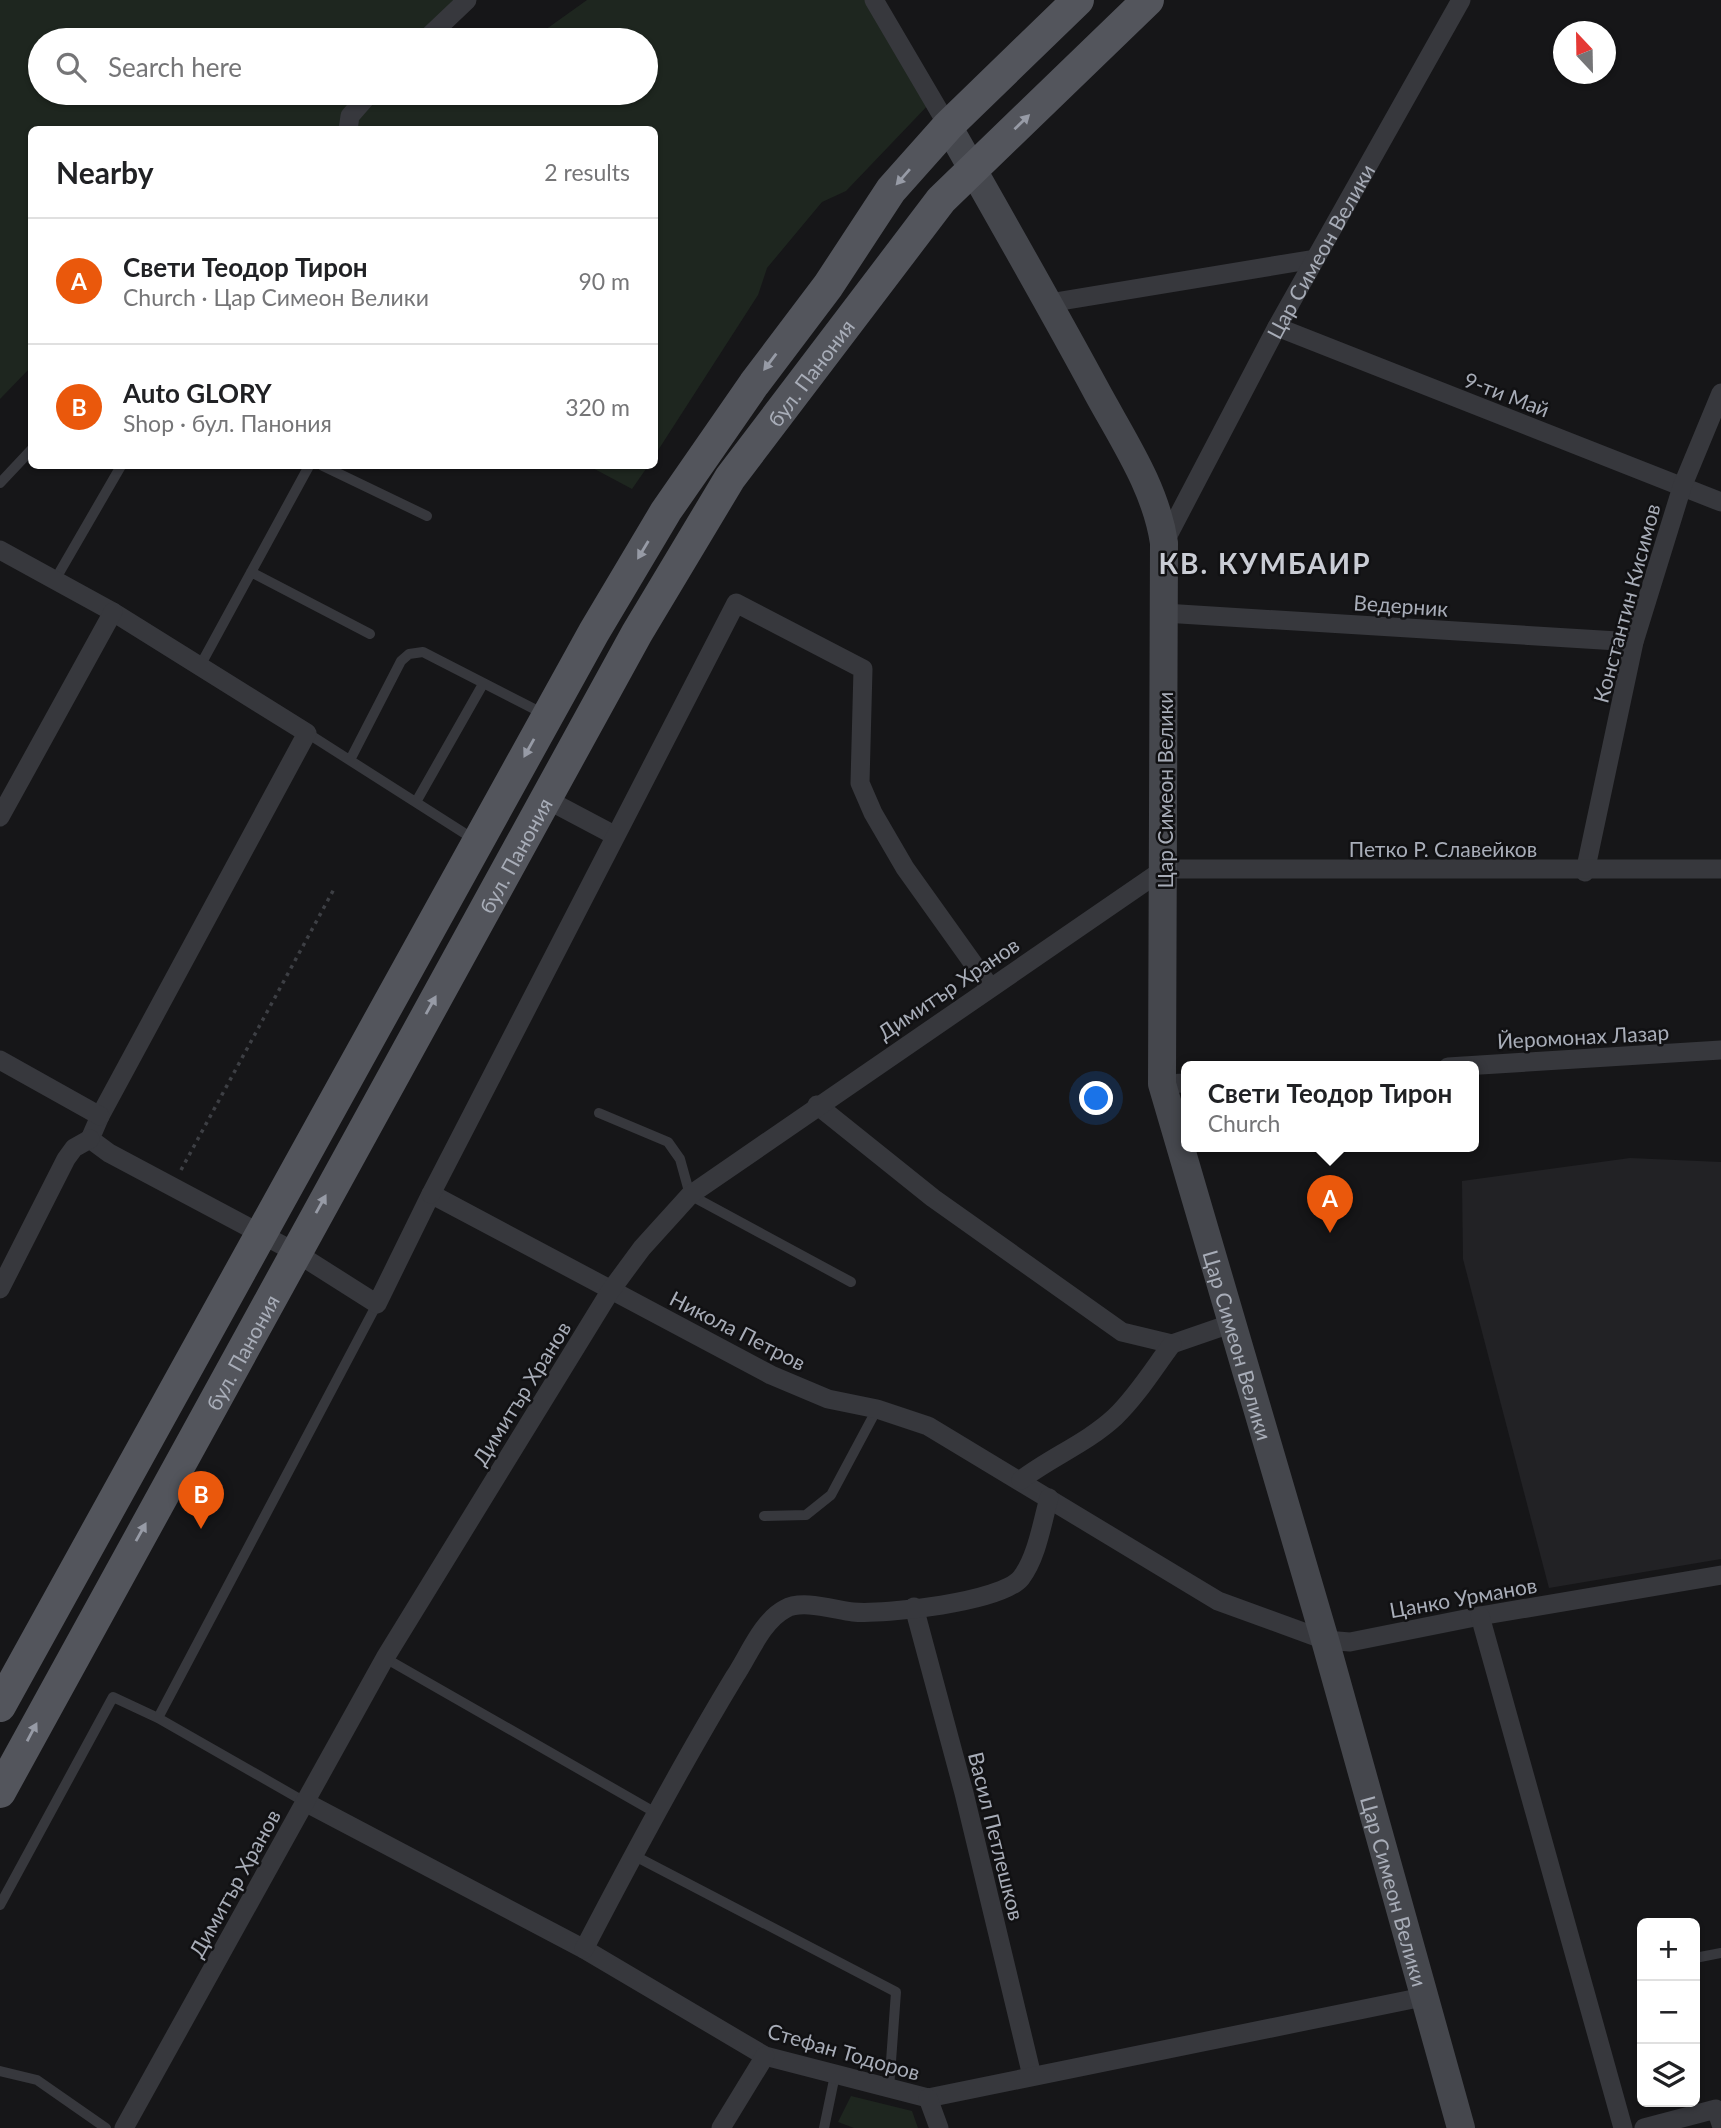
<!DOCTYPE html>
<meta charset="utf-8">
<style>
:root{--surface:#fff;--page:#f2f2f2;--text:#202124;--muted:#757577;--line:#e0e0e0;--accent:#ea580c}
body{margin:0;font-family:Lato,sans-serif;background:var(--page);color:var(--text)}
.controls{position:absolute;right:21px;bottom:21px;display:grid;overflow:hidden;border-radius:10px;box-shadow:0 2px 5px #0004}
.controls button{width:63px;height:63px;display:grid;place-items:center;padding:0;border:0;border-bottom:2px solid var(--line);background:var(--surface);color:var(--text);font:35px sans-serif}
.compass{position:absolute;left:1553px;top:21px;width:63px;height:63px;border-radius:50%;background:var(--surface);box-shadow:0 2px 5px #0004;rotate:338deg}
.you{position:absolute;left:1097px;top:1099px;width:24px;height:24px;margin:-18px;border:5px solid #fff;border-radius:50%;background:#1a73e8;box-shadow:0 0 0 10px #1a73e833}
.badge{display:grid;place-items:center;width:46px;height:46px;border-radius:50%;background:var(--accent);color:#fff;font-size:23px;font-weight:700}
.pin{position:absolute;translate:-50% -58px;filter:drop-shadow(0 2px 4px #0008)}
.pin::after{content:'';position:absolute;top:37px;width:24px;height:21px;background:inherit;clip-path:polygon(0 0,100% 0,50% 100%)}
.popup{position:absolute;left:1181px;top:1061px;width:298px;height:91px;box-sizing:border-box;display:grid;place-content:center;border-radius:10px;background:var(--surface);filter:drop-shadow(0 2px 5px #0005);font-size:23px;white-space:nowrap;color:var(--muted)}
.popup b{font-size:26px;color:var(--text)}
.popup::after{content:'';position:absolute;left:50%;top:100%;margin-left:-14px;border:14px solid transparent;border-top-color:var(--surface)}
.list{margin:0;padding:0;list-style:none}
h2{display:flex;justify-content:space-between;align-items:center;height:91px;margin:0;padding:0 28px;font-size:30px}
h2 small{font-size:23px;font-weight:400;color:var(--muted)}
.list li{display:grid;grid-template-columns:46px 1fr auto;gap:21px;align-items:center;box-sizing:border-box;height:126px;padding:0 28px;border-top:2px solid var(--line)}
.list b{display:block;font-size:26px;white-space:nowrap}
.list p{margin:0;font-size:23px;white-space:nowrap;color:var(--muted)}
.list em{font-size:23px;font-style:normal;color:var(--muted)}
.icon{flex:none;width:38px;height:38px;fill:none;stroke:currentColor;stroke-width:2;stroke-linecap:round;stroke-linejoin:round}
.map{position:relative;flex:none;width:1721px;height:2128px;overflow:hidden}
.search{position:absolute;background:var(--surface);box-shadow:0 2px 5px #0004;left:28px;top:28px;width:630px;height:77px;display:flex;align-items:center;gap:18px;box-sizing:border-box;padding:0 24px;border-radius:38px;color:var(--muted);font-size:26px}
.panel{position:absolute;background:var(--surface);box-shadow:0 2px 5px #0004;left:28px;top:126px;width:630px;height:343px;border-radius:10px}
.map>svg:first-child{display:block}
.built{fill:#222225}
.green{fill:#1e261f}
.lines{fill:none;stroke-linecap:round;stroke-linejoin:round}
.path{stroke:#3d3f44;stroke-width:3.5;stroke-dasharray:3.5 5;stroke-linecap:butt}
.service{stroke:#37383d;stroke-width:10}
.minor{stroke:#37383d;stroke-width:19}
.secondary{stroke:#45474d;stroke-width:28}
.primary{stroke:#53555c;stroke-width:32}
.oneway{fill:#979ba6}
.labels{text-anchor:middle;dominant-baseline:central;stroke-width:5;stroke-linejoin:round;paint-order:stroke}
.street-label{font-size:21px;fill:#a8adb8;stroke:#111113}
.district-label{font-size:28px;font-weight:bold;letter-spacing:2px;fill:#c9ccd4;stroke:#111113}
</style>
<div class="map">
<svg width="1721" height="2128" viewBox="0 0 1721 2128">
<rect width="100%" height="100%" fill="#161618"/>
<path class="built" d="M1630,1158L1721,1162V1559L1549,1588L1463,1259L1462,1181Z"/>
<path class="green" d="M0,0H467L443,23L459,40H40V93H646V40H531L587,0H874L932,101L846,191L822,202L767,268L758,295L655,455L654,130H32L31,367L0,399Z
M589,466H648L632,489Z
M851,2096L912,2111L918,2128H854L838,2122Z"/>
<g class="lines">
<path class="path" d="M181,1170L334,889"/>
<path class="service" d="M323,466L427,516
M0,483L32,449
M251,572L370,634
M55,580L121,466
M200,666L309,466
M307,733L475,840
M350,760L401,661L409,654L423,652L544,714
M416,802L483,684
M599,1113L668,1142L680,1159L690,1195L851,1282
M764,1516L806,1515L831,1495L877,1409
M385,1658L656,1813
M158,1718L377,1304
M633,1855L896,1992L889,2089
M0,1905L113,1697L158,1718L305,1802
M1695,1958L1721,1953
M0,2071L37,2080L106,2128
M824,2128L835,2075"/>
<g class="minor">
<path d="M874,0L948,126"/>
<path d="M425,40L467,0"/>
<path d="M348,130L350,116L370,93"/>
<path d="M1049,303L1315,259"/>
<path d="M1277,327L1721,502"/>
<path id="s1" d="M1164,543L1277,327L1461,0"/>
<path d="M0,550L113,612L307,733L100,1116L90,1139L109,1153L295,1252L377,1304L431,1194L771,1375L828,1399L877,1409L928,1426L1218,1601L1325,1640L1350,1642L1480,1616L1721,1575"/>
<path d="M1164,613L1634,642"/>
<path d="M546,799L614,835"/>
<path d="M0,817L113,612"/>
<path d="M1585,872L1634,642L1682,487L1721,393"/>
<path d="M0,1060L100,1116"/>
<path d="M1448,1067L1721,1050"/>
<path d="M1162,1084L1186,1083"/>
<path d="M817,1105L933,1198L1122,1332L1172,1344L1230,1324"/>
<path d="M431,1194L736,603L863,669L860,783L873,813L905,868L990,987"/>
<path d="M0,1289L66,1159L74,1148L90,1139"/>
<path d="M1021,1480C1051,1457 1087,1443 1115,1417C1137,1396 1154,1368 1172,1344"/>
<path d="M914,1607L964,1793L1032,2076"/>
<path d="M1480,1616L1623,2128"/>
<path d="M305,1802L584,1949L765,2056L928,2098L1423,1997"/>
<path d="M584,1949C632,1857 681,1765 735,1676C749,1655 762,1621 785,1609C802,1599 835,1610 853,1612C884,1615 1002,1602 1021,1578C1037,1557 1042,1523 1049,1498"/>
<path d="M928,2098L939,2128"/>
<path d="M124,2128L385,1658L611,1290L642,1248L690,1195L1164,869H1721"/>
<path d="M721,2128L765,2056"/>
<path d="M1644,2128L1716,2109L1721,2124"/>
</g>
<path class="secondary" id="s2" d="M948,126C998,214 1049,303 1097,392C1123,440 1156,488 1164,543L1162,1084L1325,1640L1461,2128"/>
<g class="primary">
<path d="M0,1706L594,632L666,511L754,384L828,286L891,190L948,126L1078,0"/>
<path id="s3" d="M0,1792L637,633L730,478L941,200L1148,0"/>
</g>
</g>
<defs><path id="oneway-solid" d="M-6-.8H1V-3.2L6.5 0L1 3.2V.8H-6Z" transform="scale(1.75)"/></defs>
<g class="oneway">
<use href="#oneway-solid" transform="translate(1022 122) rotate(-44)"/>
<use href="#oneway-solid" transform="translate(903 177) rotate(131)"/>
<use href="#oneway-solid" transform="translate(770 362) rotate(127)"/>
<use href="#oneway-solid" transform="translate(643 550) rotate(121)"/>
<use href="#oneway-solid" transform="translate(529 748) rotate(119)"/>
<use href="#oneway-solid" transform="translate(431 1005) rotate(-61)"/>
<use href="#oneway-solid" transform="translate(321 1204) rotate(-61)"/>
<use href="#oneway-solid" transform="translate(141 1532) rotate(-61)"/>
<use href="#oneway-solid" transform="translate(32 1732) rotate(-62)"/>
</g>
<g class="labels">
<g class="street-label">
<text stroke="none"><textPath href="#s1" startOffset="331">Цар Симеон Велики</textPath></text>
<text stroke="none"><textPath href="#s3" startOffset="1636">бул. Панония</textPath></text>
<text transform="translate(1507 394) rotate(21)">9-ти Май</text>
<text transform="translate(1626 603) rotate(-75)">Константин Кисимов</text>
<text transform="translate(1401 605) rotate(4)">Ведерник</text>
<text transform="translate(1164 790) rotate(-90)">Цар Симеон Велики</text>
<text x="1443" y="848">Петко Р. Славейков</text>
<text stroke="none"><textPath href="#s3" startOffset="1069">бул. Панония</textPath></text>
<text transform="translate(948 988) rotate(-34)">Димитър Хранов</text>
<text transform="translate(1583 1036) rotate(-3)">Йеромонах Лазар</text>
<text transform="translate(738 1330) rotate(27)">Никола Петров</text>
<text stroke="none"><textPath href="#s2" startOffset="1284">Цар Симеон Велики</textPath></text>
<text stroke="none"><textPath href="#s3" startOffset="502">бул. Панония</textPath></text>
<text transform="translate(521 1393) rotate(-58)">Димитър Хранов</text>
<text transform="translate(1463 1597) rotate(-10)">Цанко Урманов</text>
<text transform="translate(997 1836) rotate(76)">Васил Петлешков</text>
<text transform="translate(234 1883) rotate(-61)">Димитър Хранов</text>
<text stroke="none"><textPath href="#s2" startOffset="1852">Цар Симеон Велики</textPath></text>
<text transform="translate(844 2051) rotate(16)">Стефан Тодоров</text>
</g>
<g class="district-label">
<text x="1265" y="563">КВ. КУМБАИР</text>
</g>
</g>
</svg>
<div class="controls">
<button>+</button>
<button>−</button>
<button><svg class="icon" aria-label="layers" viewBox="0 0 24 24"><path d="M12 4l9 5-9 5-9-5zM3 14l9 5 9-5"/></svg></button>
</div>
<svg class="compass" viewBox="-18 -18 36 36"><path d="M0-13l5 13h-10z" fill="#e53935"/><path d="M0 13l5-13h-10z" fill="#757577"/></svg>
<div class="you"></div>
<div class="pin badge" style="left:1330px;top:1233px">A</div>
<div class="popup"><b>Свети Теодор Тирон</b>Church</div>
<div class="pin badge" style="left:201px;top:1529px">B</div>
<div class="search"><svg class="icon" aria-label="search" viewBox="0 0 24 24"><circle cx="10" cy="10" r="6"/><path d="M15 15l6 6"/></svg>Search here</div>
<section class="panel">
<h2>Nearby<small>2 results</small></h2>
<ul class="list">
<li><span class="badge">A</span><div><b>Свети Теодор Тирон</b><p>Church · Цар Симеон Велики</p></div><em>90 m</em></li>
<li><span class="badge">B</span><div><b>Auto GLORY</b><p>Shop · бул. Панония</p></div><em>320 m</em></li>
</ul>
</section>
</div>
